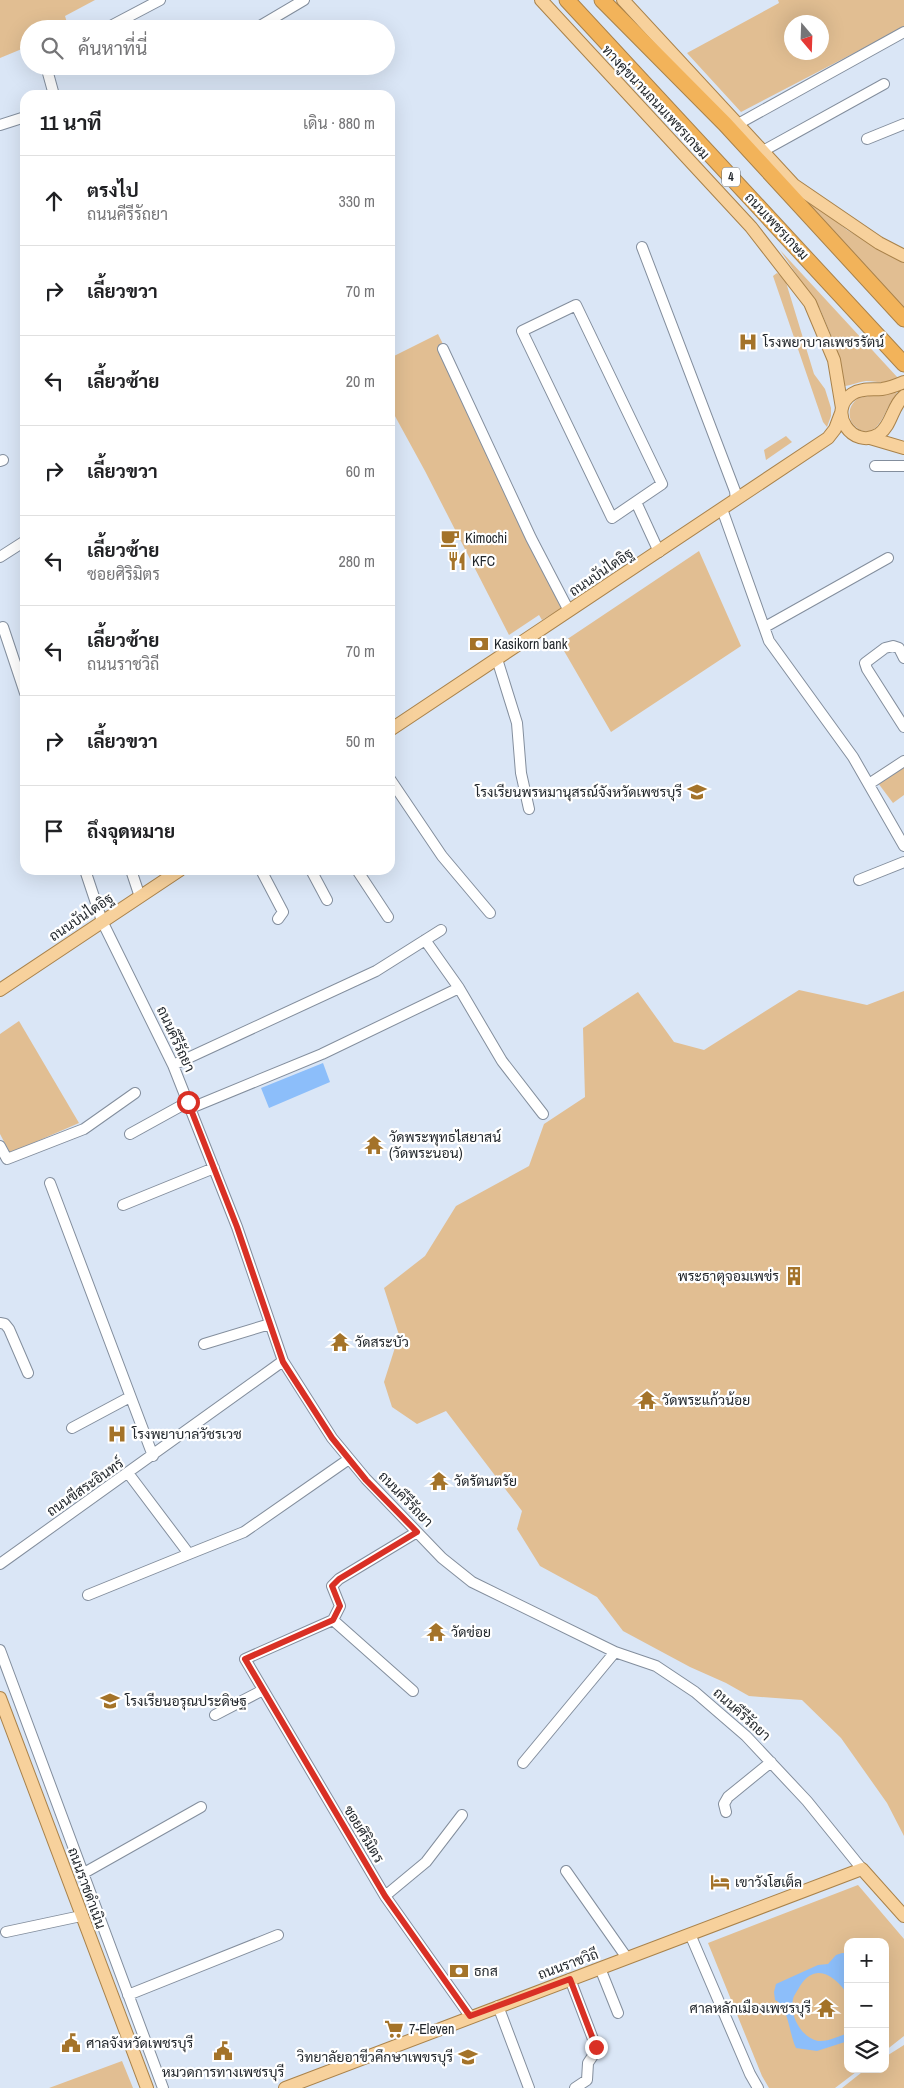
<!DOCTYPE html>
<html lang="th">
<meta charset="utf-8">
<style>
:root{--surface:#fff;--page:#f6f6f6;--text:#202124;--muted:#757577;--line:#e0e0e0}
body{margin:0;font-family:"Archivo Narrow",Sarabun,sans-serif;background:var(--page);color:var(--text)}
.controls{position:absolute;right:15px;bottom:15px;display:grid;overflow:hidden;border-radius:10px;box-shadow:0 5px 20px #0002}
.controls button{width:45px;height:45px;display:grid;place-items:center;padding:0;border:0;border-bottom:1px solid var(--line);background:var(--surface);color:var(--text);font:25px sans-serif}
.compass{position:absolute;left:784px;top:15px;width:45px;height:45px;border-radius:50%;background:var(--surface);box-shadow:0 5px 20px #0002;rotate:161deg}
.stop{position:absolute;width:15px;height:15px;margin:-11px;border:4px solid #d93025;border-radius:50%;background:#fff}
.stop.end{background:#d93025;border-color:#fff;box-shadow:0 1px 5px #0008}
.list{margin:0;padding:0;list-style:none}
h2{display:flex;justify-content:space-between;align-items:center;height:65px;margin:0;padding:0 20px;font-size:21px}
h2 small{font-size:16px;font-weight:400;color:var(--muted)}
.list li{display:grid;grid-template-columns:32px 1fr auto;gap:15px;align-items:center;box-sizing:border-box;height:90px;padding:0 20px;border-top:1px solid var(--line)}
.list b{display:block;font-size:19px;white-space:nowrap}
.list p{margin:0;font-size:16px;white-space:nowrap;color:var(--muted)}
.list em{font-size:16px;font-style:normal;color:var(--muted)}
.icon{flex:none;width:28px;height:28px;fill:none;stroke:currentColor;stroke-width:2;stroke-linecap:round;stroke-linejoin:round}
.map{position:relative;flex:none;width:904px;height:2088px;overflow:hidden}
.search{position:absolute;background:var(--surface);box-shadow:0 5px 20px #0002;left:20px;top:20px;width:375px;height:55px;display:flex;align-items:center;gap:12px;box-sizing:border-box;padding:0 18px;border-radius:28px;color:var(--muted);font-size:19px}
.panel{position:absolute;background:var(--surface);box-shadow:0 5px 20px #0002;left:20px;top:90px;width:375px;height:785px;border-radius:15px}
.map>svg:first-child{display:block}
.green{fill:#e1be92;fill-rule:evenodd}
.water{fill:#8cbefa}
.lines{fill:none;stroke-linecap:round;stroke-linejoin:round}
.minor-casing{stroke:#838e9d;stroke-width:12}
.major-casing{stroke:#a9824a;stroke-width:14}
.highway-casing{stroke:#a9824a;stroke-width:17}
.minor{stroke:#fff;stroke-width:10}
.major{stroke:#f7d19c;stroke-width:12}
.highway{stroke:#f2b35a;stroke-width:15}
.route{stroke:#d93025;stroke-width:6}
.labels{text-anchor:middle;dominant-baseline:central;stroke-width:4.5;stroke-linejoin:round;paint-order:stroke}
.shield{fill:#fff;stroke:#64686b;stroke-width:1}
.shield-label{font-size:12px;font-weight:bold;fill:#22272c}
.street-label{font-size:14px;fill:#22272c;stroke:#fff}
.poi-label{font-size:14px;fill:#22272c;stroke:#fff;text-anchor:start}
</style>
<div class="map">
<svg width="904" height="2088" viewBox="0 0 904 2088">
<rect width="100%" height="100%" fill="#dae6f6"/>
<path class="green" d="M0,0H95L65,16L69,29H29V46L0,58Z
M778,0H904V27L741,112L687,53L779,3ZM792,22H822V52H792Z
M780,178L847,230L904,263V311Z
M780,250L898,378C887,386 878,381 866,381C859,382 852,385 845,386L834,342L820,309Z
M777,273L785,279L814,374L825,389L831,408V416L827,427L823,422L773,276Z
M438,334L443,344L438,349L564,607L542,620L539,615L509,635L425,471L390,407V358Z
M897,391C896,396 892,400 889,405C882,420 872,445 852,423C847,413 850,405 858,398Z
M786,436L792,442L766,460L764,450Z
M699,551L741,646L611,732L560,644Z
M904,755V795L893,803L872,775Z
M799,990L867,1005L904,991V1836L887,1803L841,1738L802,1700L749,1696L726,1683L690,1667L623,1631L597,1597L540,1566L517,1529L522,1511L446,1411L417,1424L392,1407L384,1382L399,1335L384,1288L425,1256L456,1206L529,1166L544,1124L585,1097L583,1028L638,992L674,1042L704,1050Z
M19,1021L79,1123L10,1153L0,1134V1034Z
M858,1885L904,1939V2036L885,2051V1942H848V2069H860L835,2088H769L762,2076L708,1943Z
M904,2045V2088H842L866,2069H885V2057Z
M122,2061L133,2088H49Z"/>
<path class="water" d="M323,1063L330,1082L269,1108L261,1088Z
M842,1953H848V1995C836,1977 816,1961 800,1986C798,1990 794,1995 793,1999C789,2016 802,2038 818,2041C828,2042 839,2036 848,2033V2041L817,2051L796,2048C789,2034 789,2007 775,2000L774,1992L776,1984L818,1965L828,1964L836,1955Z"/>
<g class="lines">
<g class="minor-casing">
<path id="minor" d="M105,29L160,0
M255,29L304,0
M46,66L54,95
M738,124L904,32
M0,125L25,117
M867,139L904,124
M763,151L884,84
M642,247L735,491L736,500
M576,305L662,484L612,518L522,331Z
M443,349L531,538L569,611
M0,461L3,460
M875,466H904
M636,502L659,552
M722,509L769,641L853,757L904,846
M0,557L25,541
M3,627L25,693
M765,627L888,558
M904,658L899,648L893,646L885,648L865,663L867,669L904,727
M497,659L517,723L521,773L529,809
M390,779L442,856L490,913
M869,784L904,761
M85,870L102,921L173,1065L237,1227L283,1361L332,1438L366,1479L442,1558L472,1582L615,1652L656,1666L695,1692L746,1736L807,1801L862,1869
M131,870L140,897
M261,870L283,912L278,919
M311,870L327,900
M357,870L388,917
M859,880L904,862
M425,940L459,988L502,1061L543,1114
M173,1065L376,971L441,930
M191,1108L322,1054L459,988
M130,1134L188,1102
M0,1146L7,1159L84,1129L135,1093
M50,1183L153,1456
M123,1205L214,1168
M0,1323L5,1324L9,1329L28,1373
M204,1344L270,1324
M72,1428L130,1397
M128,1473L189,1554L244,1532L349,1459
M417,1532L339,1579L332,1586L340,1606L333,1620L245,1659L385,1896L470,2016
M0,1564L283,1361
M88,1595L189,1554
M333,1620L413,1691
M0,1650L163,2088
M215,1715L263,1690
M523,1763L615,1652
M726,1812L724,1804L728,1797L771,1762
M566,1871L627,1958
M84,1873L201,1807
M385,1896L426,1862L462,1815
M6,1932L81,1916
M690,1934L750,2074L758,2088
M600,1968L618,2013
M570,1979L596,2047V2051L588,2063L587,2080L575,2088
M128,1995L278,1935
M498,2006L529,2088"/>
</g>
<g class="major-casing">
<path id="major" d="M541,0L751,227L810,303L834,360L842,408
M623,0L794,185L879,243L904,256
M904,382C897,385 890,388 882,389C872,390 861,388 852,394C826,411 853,451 879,434C892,425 892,406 904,396
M870,438L904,448
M390,730L828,438L835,429L841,413
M0,990L180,870
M0,1698L147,2088
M285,2088L862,1869L904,1916"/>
</g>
<g class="highway-casing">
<path id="highway" d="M567,0L904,364
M602,0L725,124L904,319"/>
</g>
<use href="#minor" class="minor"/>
<use href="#major" class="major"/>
<use href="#highway" class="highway"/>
</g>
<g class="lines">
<path class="route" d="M188,1102L237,1227L283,1362L332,1438L366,1480L417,1532L339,1579L332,1586L340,1606L333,1620L245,1659L385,1896L470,2016L570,1979L596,2047"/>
</g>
<defs>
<g id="hospital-bare" transform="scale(1.5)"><path d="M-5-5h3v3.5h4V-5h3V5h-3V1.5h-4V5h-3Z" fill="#a47329" stroke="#fff" stroke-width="2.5" paint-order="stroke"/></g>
<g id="cafe-bare" transform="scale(1.5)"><path d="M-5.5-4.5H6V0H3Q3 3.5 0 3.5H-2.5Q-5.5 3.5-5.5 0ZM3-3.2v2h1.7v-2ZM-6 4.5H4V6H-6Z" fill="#a47329" stroke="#fff" stroke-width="2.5" paint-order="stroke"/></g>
<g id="restaurant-bare" transform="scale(1.5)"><path d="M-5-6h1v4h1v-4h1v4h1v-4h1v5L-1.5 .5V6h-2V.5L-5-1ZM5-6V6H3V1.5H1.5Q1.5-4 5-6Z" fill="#a47329" stroke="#fff" stroke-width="2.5" paint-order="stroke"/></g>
<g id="bank-bare" transform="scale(1.5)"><path d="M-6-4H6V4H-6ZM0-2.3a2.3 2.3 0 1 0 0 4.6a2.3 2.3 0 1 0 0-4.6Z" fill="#a47329" stroke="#fff" stroke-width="2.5" paint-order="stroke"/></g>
<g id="school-bare" transform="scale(1.5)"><path d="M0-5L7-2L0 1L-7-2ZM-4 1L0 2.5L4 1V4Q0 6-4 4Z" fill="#a47329" stroke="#fff" stroke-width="2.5" paint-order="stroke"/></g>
<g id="temple-bare" transform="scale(1.5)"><path d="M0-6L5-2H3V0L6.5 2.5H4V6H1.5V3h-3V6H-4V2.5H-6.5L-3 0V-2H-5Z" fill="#a47329" stroke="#fff" stroke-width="2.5" paint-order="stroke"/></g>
<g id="building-bare" transform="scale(1.5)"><path d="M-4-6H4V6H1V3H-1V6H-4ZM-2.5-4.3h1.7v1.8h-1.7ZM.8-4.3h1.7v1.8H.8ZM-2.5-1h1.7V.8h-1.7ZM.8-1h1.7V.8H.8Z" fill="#a47329" stroke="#fff" stroke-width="2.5" paint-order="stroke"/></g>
<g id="hotel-bare" transform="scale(1.5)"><path d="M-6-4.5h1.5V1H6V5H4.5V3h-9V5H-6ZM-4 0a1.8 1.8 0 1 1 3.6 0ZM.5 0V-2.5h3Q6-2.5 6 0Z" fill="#a47329" stroke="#fff" stroke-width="2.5" paint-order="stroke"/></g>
<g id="supermarket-bare" transform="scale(1.5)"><path d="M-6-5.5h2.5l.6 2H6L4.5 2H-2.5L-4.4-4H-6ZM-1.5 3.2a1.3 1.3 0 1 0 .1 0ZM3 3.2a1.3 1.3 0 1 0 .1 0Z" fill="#a47329" stroke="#fff" stroke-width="2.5" paint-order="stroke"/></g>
<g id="civic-bare" transform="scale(1.5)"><path d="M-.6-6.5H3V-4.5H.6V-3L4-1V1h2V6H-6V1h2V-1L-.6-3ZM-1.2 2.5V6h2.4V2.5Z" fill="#a47329" stroke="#fff" stroke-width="2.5" paint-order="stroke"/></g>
<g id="university-bare" transform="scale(1.5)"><path d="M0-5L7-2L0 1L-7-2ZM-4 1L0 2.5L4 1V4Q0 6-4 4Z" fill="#a47329" stroke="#fff" stroke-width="2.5" paint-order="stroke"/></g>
</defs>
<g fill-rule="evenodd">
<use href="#hospital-bare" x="748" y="342"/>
<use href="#cafe-bare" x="450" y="538"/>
<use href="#restaurant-bare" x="457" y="561"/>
<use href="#bank-bare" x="479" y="644"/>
<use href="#school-bare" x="697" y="792"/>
<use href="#temple-bare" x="374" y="1145"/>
<use href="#building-bare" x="794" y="1276"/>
<use href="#temple-bare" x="340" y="1342"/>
<use href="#temple-bare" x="647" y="1400"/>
<use href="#hospital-bare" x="117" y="1434"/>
<use href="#temple-bare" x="439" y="1481"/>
<use href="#temple-bare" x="436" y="1632"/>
<use href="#school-bare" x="110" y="1701"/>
<use href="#hotel-bare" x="720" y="1882"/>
<use href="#bank-bare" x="459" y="1971"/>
<use href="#temple-bare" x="826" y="2008"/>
<use href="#supermarket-bare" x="394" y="2029"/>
<use href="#civic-bare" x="71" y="2043"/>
<use href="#civic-bare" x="223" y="2051"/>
<use href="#university-bare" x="468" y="2057"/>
</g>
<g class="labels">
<rect class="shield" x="722" y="167.5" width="18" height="19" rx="4"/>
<g class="shield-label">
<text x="731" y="177">4</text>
</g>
<g class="street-label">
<text transform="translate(656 102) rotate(47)">ทางคู่ขนานถนนเพชรเกษม</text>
<text transform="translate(777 226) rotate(47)">ถนนเพชรเกษม</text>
<text transform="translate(601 572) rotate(-34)">ถนนบันไดอิฐ</text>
<text transform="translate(81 917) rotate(-34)">ถนนบันไดอิฐ</text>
<text transform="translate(176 1039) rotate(65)">ถนนคีรีรัถยา</text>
<text transform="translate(85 1487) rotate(-35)">ถนนขีสระอินทร์</text>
<text transform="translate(406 1499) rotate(46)">ถนนคีรีรัถยา</text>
<text transform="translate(742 1714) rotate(42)">ถนนคีรีรัถยา</text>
<text transform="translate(364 1834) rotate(59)">ซอยศิริมิตร</text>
<text transform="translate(87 1888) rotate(70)">ถนนราชดำเนิน</text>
<text transform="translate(568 1964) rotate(-20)">ถนนราชวิถี</text>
</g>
<g class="poi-label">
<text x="763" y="342">โรงพยาบาลเพชรรัตน์</text>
<text x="465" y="538">Kimochi</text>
<text x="472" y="561">KFC</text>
<text x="494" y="644">Kasikorn bank</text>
<text x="682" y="792" text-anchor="end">โรงเรียนพรหมานุสรณ์จังหวัดเพชรบุรี</text>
<text x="389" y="1137">วัดพระพุทธไสยาสน์<tspan x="389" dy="16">(วัดพระนอน)</tspan></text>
<text x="779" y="1276" text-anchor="end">พระธาตุจอมเพข่ร</text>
<text x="355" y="1342">วัดสระบัว</text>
<text x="662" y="1400">วัดพระแก้วน้อย</text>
<text x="132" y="1434">โรงพยาบาลวัชรเวช</text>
<text x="454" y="1481">วัดรัตนตรัย</text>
<text x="451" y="1632">วัดข่อย</text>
<text x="125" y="1701">โรงเรียนอรุณประดิษฐ</text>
<text x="735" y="1882">เขาวังโฮเต็ล</text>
<text x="474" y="1971">ธกส</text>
<text x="811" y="2008" text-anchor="end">ศาลหลักเมืองเพชรบุรี</text>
<text x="409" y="2029">7-Eleven</text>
<text x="86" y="2043">ศาลจังหวัดเพชรบุรี</text>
<text x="453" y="2057" text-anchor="end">วิทยาลัยอาขีวคึกษาเพขรบุรี</text>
<text x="223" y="2072" text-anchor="middle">หมวดการทางเพชรบุรี</text>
</g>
</g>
</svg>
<div class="controls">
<button>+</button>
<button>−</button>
<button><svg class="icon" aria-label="layers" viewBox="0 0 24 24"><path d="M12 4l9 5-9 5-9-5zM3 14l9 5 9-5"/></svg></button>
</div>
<svg class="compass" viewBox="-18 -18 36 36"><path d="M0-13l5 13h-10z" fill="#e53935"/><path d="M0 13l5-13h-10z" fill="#757577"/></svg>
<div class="stop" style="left:188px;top:1102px"></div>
<div class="stop end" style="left:596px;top:2047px"></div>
<div class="search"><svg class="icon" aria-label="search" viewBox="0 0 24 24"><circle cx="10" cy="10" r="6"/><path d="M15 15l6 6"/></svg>ค้นหาที่นี่</div>
<section class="panel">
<h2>11 นาที<small>เดิน · 880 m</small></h2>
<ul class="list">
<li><svg class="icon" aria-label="ahead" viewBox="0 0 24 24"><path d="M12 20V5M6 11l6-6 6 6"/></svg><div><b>ตรงไป</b><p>ถนนคีรีรัถยา</p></div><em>330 m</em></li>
<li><svg class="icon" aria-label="right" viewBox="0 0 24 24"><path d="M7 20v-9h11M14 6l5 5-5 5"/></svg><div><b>เลี้ยวขวา</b></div><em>70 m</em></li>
<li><svg class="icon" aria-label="left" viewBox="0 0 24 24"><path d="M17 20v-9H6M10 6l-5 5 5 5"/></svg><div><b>เลี้ยวซ้าย</b></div><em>20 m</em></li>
<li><svg class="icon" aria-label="right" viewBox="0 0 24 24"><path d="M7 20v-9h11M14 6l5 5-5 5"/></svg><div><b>เลี้ยวขวา</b></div><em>60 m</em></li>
<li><svg class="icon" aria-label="left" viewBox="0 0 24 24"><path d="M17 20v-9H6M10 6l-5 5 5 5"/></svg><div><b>เลี้ยวซ้าย</b><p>ซอยศิริมิตร</p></div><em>280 m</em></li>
<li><svg class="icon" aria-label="left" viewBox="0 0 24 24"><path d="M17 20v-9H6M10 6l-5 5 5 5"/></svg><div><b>เลี้ยวซ้าย</b><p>ถนนราชวิถี</p></div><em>70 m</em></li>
<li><svg class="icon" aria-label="right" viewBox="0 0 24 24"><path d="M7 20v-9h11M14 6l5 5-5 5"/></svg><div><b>เลี้ยวขวา</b></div><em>50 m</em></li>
<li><svg class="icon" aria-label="arrive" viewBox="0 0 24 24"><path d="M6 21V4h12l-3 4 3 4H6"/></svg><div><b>ถึงจุดหมาย</b></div></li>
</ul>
</section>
</div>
